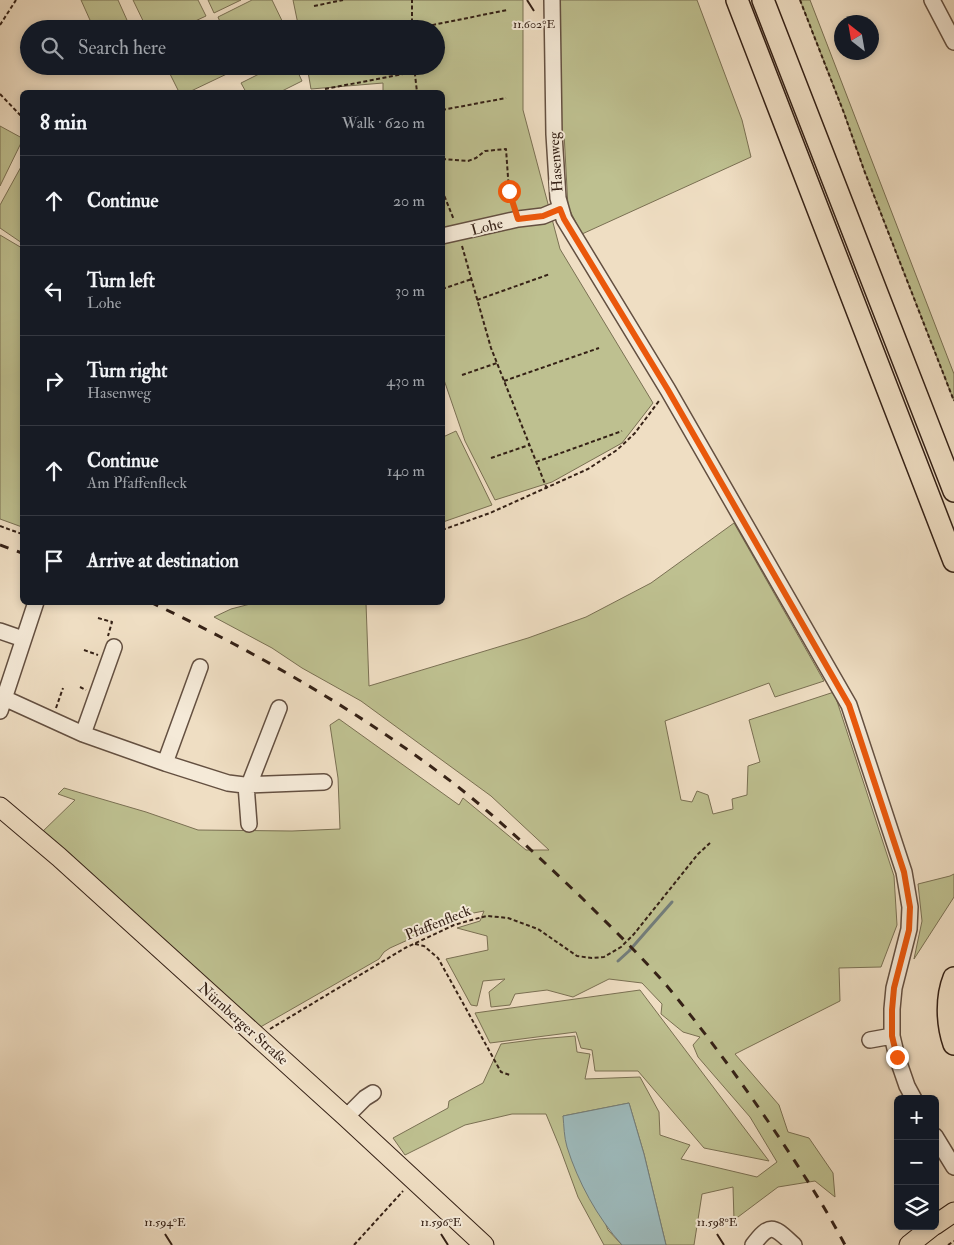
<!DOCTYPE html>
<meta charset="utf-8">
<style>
:root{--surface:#171b24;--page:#242831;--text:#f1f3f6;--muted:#9ea1a6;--line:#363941}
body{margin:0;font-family:"IM FELL Double Pica",serif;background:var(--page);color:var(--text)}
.controls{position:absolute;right:15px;bottom:15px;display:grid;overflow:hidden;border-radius:8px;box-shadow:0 2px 8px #0003}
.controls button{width:45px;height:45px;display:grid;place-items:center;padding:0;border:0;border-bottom:1px solid var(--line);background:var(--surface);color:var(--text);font:25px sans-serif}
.compass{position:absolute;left:834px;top:15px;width:45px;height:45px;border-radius:50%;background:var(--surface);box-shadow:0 2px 8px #0003;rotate:329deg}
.stop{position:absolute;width:15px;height:15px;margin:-11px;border:4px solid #ea580c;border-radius:50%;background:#fff}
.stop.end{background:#ea580c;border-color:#fff;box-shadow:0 1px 5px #0008}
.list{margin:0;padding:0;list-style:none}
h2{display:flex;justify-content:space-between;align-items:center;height:65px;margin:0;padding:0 20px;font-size:21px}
h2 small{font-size:16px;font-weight:400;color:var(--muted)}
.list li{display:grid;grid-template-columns:32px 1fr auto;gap:15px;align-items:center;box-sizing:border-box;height:90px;padding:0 20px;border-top:1px solid var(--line)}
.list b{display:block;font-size:19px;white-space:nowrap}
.list p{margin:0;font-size:16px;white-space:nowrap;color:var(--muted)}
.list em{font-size:16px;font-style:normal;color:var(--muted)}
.icon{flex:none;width:28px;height:28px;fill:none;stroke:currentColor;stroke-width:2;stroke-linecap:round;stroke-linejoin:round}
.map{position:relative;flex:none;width:954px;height:1245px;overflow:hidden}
.search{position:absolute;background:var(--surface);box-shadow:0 2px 8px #0003;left:20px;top:20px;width:425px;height:55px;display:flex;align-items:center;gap:12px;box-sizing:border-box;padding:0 18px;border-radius:28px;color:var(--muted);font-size:19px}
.panel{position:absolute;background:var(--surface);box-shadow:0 2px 8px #0003;left:20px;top:90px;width:425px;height:515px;border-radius:8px}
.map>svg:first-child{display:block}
.green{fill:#bec090;stroke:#7a7053}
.water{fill:#9dbabc;stroke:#737d7a}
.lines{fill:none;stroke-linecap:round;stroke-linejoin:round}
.stream{stroke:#737d7a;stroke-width:3}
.minor-casing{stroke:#645041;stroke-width:18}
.major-casing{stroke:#352116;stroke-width:21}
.highway-casing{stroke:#352116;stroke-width:24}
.path{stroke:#352116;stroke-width:2;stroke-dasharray:4 2.5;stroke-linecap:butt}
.minor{stroke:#f5ead8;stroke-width:15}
.major{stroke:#efdec3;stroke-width:19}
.highway{stroke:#efdec3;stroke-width:21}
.rail{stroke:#352116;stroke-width:3;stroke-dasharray:9 9;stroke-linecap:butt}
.route{stroke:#ea580c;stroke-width:6}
.ticks{fill:none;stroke:#352116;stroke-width:2}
.labels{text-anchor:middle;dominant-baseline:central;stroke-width:4;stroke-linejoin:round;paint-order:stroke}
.street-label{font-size:15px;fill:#352116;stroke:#f5ead8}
.ticks-label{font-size:12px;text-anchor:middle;fill:#352116;stroke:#f5ead8;stroke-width:4;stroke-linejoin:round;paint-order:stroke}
</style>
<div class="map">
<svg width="954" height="1245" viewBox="0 0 954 1245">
<rect width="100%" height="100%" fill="#efdec3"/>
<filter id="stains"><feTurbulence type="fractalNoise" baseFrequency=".004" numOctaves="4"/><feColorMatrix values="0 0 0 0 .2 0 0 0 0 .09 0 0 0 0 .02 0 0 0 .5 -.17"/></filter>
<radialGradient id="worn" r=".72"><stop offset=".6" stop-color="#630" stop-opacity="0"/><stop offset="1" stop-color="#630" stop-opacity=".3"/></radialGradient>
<path class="green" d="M81,0H118L131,29H94Z
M133,0H198L206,16L178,29H147Z
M208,0H241L214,13Z
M252,0H272L286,29H223L218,17Z
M293,0H523V110L560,249L653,403L622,443L552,482L495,500L465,441L443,377L442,92H383V83L311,89L307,66H436V29H299Z
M552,0H697L742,120L751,157L582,234L568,207L564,133L554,134Z
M800,0H810L954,374V401L864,170L844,113Z
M166,66H231L233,71L189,92H179Z
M275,66H295L302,81L280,92H246L241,83Z
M0,126L22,138V141L0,186Z
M22,165V243L0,228V205Z
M0,235L22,248V527L0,519Z
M456,431L492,505L443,522V437Z
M734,523L824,681L775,697L769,683L665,721L681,800L692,802L697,791L708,795L713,814L733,809L732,799L747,795L748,766L760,762L749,720L834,692L894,876L897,925L881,967L839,968L840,1001L735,1054L779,1105L788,1132L809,1138L833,1173L835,1197L815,1181L778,1187L734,1220L733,1187L702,1194L694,1245H666L644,1154L629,1103L563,1116L608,1230L622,1245H604L578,1197L560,1148L546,1114H512L465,1125L405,1155L393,1138L448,1108L449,1101L483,1083L501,1044L539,1039L575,1036L577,1052L590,1054L585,1079L640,1077L659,1112L660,1135L690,1145L681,1159L757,1177L777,1162L750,1117L698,1057L693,1045L700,1037L683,1032L661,1014L662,1004L642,983L609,979L573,997L547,990L515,994L510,1005L491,1007L489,992L505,979L483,981L477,1006L471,1005L446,959L488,950L487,936L457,928L480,921L484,911L463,915L390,948L384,952L379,959L257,1029L129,908L40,834L75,800L58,794L64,788L146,812L198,830L292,831L340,829L338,778L330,725L339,719L459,805L463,798L526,850H549L491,796L361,701L302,668L272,648L214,617L231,609L254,603H366L369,686L528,638L586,617L651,583Z
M954,874V897L914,959L922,921L918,884L950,876Z
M640,990L769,1161L704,1148L638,1071H595L592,1050L581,1048L576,1032L490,1043L475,1013Z"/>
<path class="water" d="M629,1103L644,1154L666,1245H622C597,1217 578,1182 567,1147C564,1137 564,1126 563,1116Z"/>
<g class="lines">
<path class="stream" d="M618,961L629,951L672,902"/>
<g class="minor-casing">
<path id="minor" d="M552,0L554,134L558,198L564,219L668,390L849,705L904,872L910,907L909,929L894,988L892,1009V1036L897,1057L907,1086L914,1099
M932,0L954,42
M442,236L518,219L543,216L560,209
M0,631L23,639
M4,698L83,734L165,763L228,783L244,785L324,782
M0,711L36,602
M83,734L114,647
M165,763L200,667
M246,785L249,824
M249,785L279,708
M870,1040L892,1036
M346,1117L365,1098L373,1093
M935,1136L954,1167
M753,1245C771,1221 774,1227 794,1245"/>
</g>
<g class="major-casing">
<path id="major" d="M0,807L59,857L346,1117L484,1245
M935,1225L954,1212
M909,1245L933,1226"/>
</g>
<g class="highway-casing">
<path id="highway" d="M737,0L954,561
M763,0L954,491
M954,978C946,998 947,1024 954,1044"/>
</g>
<path class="path" d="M800,0L844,113L864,170L954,401
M314,6L343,0
M0,25L16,0
M412,29V0
M413,29L507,10
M414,66L417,92
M325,89L414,72
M0,94L22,117
M442,110L506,98
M442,159L468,161L476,158L485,151L506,149L509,191L514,207
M442,190L454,220
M462,246L491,348L547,489
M442,289L472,279
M477,300L550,274
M462,375L497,363
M504,381L599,348
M491,458L529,445
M536,462L622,431
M0,526L22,534
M442,530L490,513L588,469L617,450L635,433L659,401
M98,618L112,622L108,636
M84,650L98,655
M80,687L86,690
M56,708L63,688
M415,944L424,946L438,958L501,1072L510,1075
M270,1029L405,948L454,925L475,919L487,916L508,918L538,929L577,956L592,958L604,957L621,947L634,934L698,854L710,843
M354,1245L403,1191
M948,1245L954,1241"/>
<use href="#minor" class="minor"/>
<use href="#major" class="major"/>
<use href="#highway" class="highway"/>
<path class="rail" d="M0,545L22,553
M150,602C258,653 362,713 457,786C501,821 542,860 583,899C612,928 641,956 667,986C705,1032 740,1080 774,1130C799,1167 824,1205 845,1245"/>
</g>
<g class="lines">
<path class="route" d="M509,191L518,219L543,216L560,209L564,219L668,390L849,705L904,872L910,907L909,930L894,988L892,1010V1036L897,1057"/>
</g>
<path class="ticks" d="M527,0L534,11M165,1234L172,1245M441,1234L448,1245M717,1234L724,1245"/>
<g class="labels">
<g class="street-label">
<text transform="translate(556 162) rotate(-94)">Hasenweg</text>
<text transform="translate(487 227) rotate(-14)">Lohe</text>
<text transform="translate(438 923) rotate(-22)">Pfaffenfleck</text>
<text transform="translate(243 1024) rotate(42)">Nürnberger Straße</text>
</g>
</g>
<g class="ticks-label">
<text x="534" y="28">11.602°E</text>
<text x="165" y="1226">11.594°E</text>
<text x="441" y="1226">11.596°E</text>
<text x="717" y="1226">11.598°E</text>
</g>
<rect width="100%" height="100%" filter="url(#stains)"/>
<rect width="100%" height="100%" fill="url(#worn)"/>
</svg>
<div class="controls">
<button>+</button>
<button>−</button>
<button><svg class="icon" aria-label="layers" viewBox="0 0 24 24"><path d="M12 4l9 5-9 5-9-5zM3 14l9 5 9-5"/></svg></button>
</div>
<svg class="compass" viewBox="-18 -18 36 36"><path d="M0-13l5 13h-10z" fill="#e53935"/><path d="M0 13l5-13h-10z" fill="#9ea1a6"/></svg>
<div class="stop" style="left:509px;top:191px"></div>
<div class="stop end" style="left:897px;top:1057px"></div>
<div class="search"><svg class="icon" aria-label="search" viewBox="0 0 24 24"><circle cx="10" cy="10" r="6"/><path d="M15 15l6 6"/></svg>Search here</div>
<section class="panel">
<h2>8 min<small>Walk · 620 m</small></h2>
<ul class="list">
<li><svg class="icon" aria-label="ahead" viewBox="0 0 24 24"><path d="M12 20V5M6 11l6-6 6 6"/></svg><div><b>Continue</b></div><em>20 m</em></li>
<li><svg class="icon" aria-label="left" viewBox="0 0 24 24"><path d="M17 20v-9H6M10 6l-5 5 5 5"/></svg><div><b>Turn left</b><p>Lohe</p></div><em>30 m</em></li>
<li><svg class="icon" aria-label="right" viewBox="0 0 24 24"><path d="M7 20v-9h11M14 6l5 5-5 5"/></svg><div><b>Turn right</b><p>Hasenweg</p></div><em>430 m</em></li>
<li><svg class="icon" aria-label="ahead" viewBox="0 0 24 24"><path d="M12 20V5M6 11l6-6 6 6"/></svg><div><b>Continue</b><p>Am Pfaffenfleck</p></div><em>140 m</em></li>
<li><svg class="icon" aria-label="arrive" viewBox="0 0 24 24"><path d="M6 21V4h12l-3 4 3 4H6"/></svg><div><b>Arrive at destination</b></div></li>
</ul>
</section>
</div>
